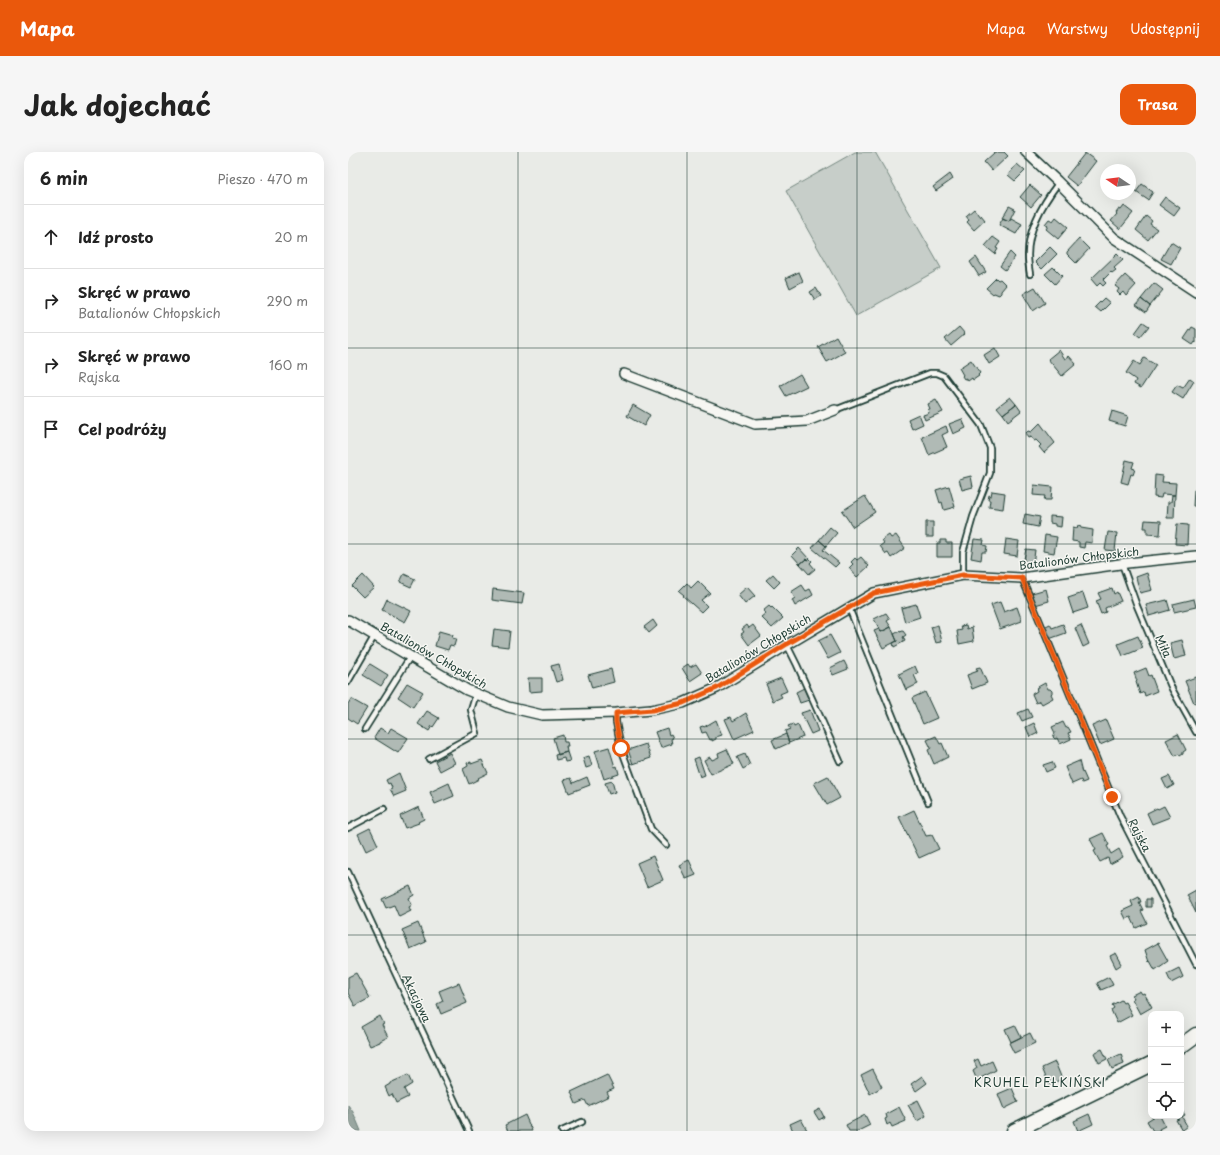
<!DOCTYPE html>
<html lang="pl">
<meta charset="utf-8">
<style>
:root{--surface:#fff;--page:#f6f6f6;--text:#222;--muted:#767676;--line:#e0e0e0;--accent:#ea580c}
body{margin:0;font-family:"Playpen Sans",sans-serif;background:var(--page);color:var(--text)}
.controls{position:absolute;right:12px;bottom:12px;display:grid;overflow:hidden;border-radius:8px;box-shadow:0 4px 16px #0002}
.controls button{width:36px;height:36px;display:grid;place-items:center;padding:0;border:0;border-bottom:1px solid var(--line);background:var(--surface);color:var(--text);font:20px sans-serif}
.compass{position:absolute;left:752px;top:12px;width:36px;height:36px;border-radius:50%;background:var(--surface);box-shadow:0 4px 16px #0002;rotate:283deg}
.stop{position:absolute;width:12px;height:12px;margin:-9px;border:3px solid #ea580c;border-radius:50%;background:#fff}
.stop.end{background:#ea580c;border-color:#fff;box-shadow:0 1px 4px #0008}
.list{margin:0;padding:0;list-style:none}
h2{display:flex;justify-content:space-between;align-items:center;height:52px;margin:0;padding:0 16px;font-size:17px}
h2 small{font-size:13px;font-weight:400;color:var(--muted)}
.list li{display:grid;grid-template-columns:26px 1fr auto;gap:12px;align-items:center;box-sizing:border-box;height:64px;padding:0 16px;border-top:1px solid var(--line)}
.list b{display:block;font-size:15px;white-space:nowrap}
.list p{margin:0;font-size:13px;white-space:nowrap;color:var(--muted)}
.list em{font-size:13px;font-style:normal;color:var(--muted)}
.icon{flex:none;width:22px;height:22px;fill:none;stroke:currentColor;stroke-width:2;stroke-linecap:round;stroke-linejoin:round}
.map{position:relative;flex:none;width:848px;height:979px;overflow:hidden;border-radius:12px}
header{display:flex;align-items:center;gap:24px;box-sizing:border-box;height:56px;padding:0 20px;background:var(--accent);color:#fff}
header strong{font-size:19px}
nav{display:flex;gap:22px;margin-inline-start:auto;font-size:14px}
.intro{display:flex;align-items:center;justify-content:space-between;box-sizing:border-box;height:96px;padding:0 24px}
h1{margin:0;font-size:28px}
.button{padding:10px 18px;border-radius:12px;background:var(--accent);color:#fff;font-size:14px;font-weight:700}
main{display:flex;gap:24px;padding:0 24px}
aside{flex:1;background:var(--surface);border-radius:12px;box-shadow:0 4px 16px #0002}
.map>svg:first-child{display:block}
.green{fill:#c7cec9;stroke:#73867e}
.water{fill:#99a6a0;stroke:#687c75}
.building{fill:#b0bab5;stroke:#1f3d34}
.lines{fill:none;stroke-linecap:round;stroke-linejoin:round}
.service-casing{stroke:#1f3d34;stroke-width:8}
.minor-casing{stroke:#1f3d34;stroke-width:12}
.primary-casing{stroke:#1f3d34;stroke-width:17}
.service{stroke:#f6f6f2;stroke-width:4.5}
.minor{stroke:#f6f6f2;stroke-width:9}
.primary{stroke:#f6f6f2;stroke-width:14}
.route{stroke:#ea580c;stroke-width:5}
.grid{fill:none;stroke:#1f3d34;stroke-width:1;stroke-opacity:0.55}
.labels{text-anchor:middle;dominant-baseline:central;stroke-width:3;stroke-linejoin:round;paint-order:stroke}
.street-label{font-size:11px;fill:#1f3d34;stroke:#f6f6f2}
.neighbourhood-label{font-size:12px;letter-spacing:1px;fill:#1f3d34;stroke:#f6f6f2}
</style>
<header>
<strong>Mapa</strong>
<nav><a>Mapa</a><a>Warstwy</a><a>Udostępnij</a></nav>
</header>
<div class="intro"><h1>Jak dojechać</h1><a class="button">Trasa</a></div>
<main>
<aside>
<h2>6 min<small>Pieszo · 470 m</small></h2>
<ul class="list">
<li><svg class="icon" aria-label="ahead" viewBox="0 0 24 24"><path d="M12 20V5M6 11l6-6 6 6"/></svg><div><b>Idź prosto</b></div><em>20 m</em></li>
<li><svg class="icon" aria-label="right" viewBox="0 0 24 24"><path d="M7 20v-9h11M14 6l5 5-5 5"/></svg><div><b>Skręć w prawo</b><p>Batalionów Chłopskich</p></div><em>290 m</em></li>
<li><svg class="icon" aria-label="right" viewBox="0 0 24 24"><path d="M7 20v-9h11M14 6l5 5-5 5"/></svg><div><b>Skręć w prawo</b><p>Rajska</p></div><em>160 m</em></li>
<li><svg class="icon" aria-label="arrive" viewBox="0 0 24 24"><path d="M6 21V4h12l-3 4 3 4H6"/></svg><div><b>Cel podróży</b></div></li>
</ul>
</aside>
<div class="map">
<svg width="848" height="979" viewBox="0 0 848 979">
<rect width="100%" height="100%" fill="#e9ebe7"/>
<filter id="ink" filterUnits="userSpaceOnUse"><feTurbulence type="fractalNoise" baseFrequency=".025" numOctaves="2"/><feDisplacementMap in="SourceGraphic" scale="8" xChannelSelector="R" yChannelSelector="G"/><feConvolveMatrix kernelMatrix="1 2 1 2 8 2 1 2 1" color-interpolation-filters="sRGB"/></filter>
<g filter="url(#ink)">
<path class="green" d="M507,0H527L593,116L508,164L438,39Z"/>
<path class="water" d="M0,953L5,960L13,979H0Z"/>
<path class="building" d="M647,0H656L660,4L644,19L636,10Z
M737,1L748,9L729,34L718,25Z
M669,12L677,19L667,29L660,23Z
M602,22L605,27L588,39L585,35Z
M794,32L805,40L800,48L788,40Z
M682,33L693,43L683,55L672,45Z
M817,45L832,56L826,64L811,53Z
M661,54L667,57L661,69L654,66Z
M776,54L785,61L772,77L763,69L769,62L768,61L771,57L773,58Z
M626,57L632,65L633,63L637,68L626,78L619,70L621,68L618,64Z
M798,64L804,69L802,72L809,77L800,88L788,78Z
M708,65L720,75L710,87L698,77L700,74L697,72L701,67L705,69Z
M655,66L661,69L663,66L674,72L668,82L651,73Z
M645,85L652,90L648,96L650,97L647,102L637,94Z
M731,87L741,97L728,111L719,102V100Z
M823,90L832,96L823,112L813,107Z
M702,95L709,102L694,117L687,110Z
M662,100L667,105L657,118L652,114Z
M769,102L775,108L766,116L768,118L764,121L763,120L755,128L758,131L755,134L752,131L749,134L743,127Z
M628,105L638,120L631,124L622,110Z
M705,115L714,124L707,132L697,122Z
M451,120L455,129L442,136L438,126Z
M777,123L788,133L778,144L775,140L772,143L769,140L771,137L767,134Z
M648,126L650,128L652,127L658,133L653,139V141L651,143L646,141L645,142L638,136Z
M806,131L815,138L802,154L793,147Z
M687,135L697,151L685,159L675,142Z
M468,136L473,144L467,148L462,140Z
M756,146L762,151L753,160L747,155Z
M793,147L802,154L798,160L788,153Z
M795,170L801,174L792,185L787,181Z
M611,175L617,182L603,194L597,187Z
M844,175L848,177V191L847,190L845,193L836,187Z
M488,184L497,200L479,210L470,195Z
M647,196L652,205L641,212L636,203Z
M711,198L717,207L721,204L728,212L714,224L700,207Z
M796,206L808,213L793,236L786,232L788,228L778,221L786,209L792,213Z
M623,208L632,221L630,223L631,224L625,228L624,226L620,229L618,226L616,227L614,224L615,223L611,216Z
M452,222L459,234L438,244L432,234Z
M842,226L846,229L835,247L824,240L829,233L835,236Z
M662,245L668,252L655,262L649,255Z
M588,248L595,260L577,268L575,263L581,261L580,257H582L580,252Z
M668,252L673,259L660,269L655,262Z
M285,253L302,263L296,274L279,264Z
M764,259L780,264L777,274L761,269Z
M571,262L575,272L564,277L560,267Z
M614,267L618,276L605,282L601,272Z
M692,271L707,291L696,301L691,295L693,293L688,288L686,289L683,285L680,286L678,283V281L680,279L683,280Z
M598,274L600,280L594,283L599,295L581,303L574,285Z
M778,308L786,310L784,316L787,317L785,323L783,322L780,332L773,330Z
M807,323L815,324L814,330L828,331L827,343L814,342L813,346L806,345Z
M623,324L625,335L614,338L611,327Z
M686,333L704,335L703,348H696L697,344L685,343Z
M601,334L607,355L596,358L594,350L592,351L588,338Z
M846,338H848V354H845Z
M644,339L657,341L655,357L641,355L642,348H640L641,343L643,344Z
M824,343H827L826,366H819L820,350H823Z
M517,344L527,360L505,375L494,359Z
M677,362L692,365L690,375L675,372Z
M702,364L714,365L713,375L707,374V372L702,371Z
M797,368L813,369L812,383L799,382V376H796Z
M578,370H585V385H578Z
M829,372L840,373L839,393L827,392Z
M730,373L733,374V376L745,378L744,391L737,390L736,396L731,395V390L724,389L725,375L729,376Z
M482,375L489,381L478,394L471,388Z
M760,380L769,381L767,399L757,398Z
M541,383L543,386L548,383L557,396L543,406L540,401L538,402L532,394L536,391L534,388Z
M697,383L709,385L706,401L695,399Z
M626,387L636,388L635,393L639,394L638,400H634L633,408L623,406Z
M658,387L671,389L669,404L656,402Z
M471,388L478,394L475,398L491,411L487,415L464,396Z
M592,388H598V391H604V405H589V391H592Z
M451,396L461,407L459,408L458,407L452,412L444,403Z
M678,397L687,398L685,413L675,412Z
M513,405L521,414L509,425L501,416L505,412L503,410L507,406L509,408Z
M461,406L464,409L462,411L467,417L461,422L452,412L458,407L459,408Z
M799,421L804,438L792,441L788,425Z
M56,422L67,427L63,435L52,430Z
M425,422L432,430L426,436L418,428Z
M15,423L26,435L15,445L4,434Z
M350,429L362,441L353,448L359,454L353,460L335,444L336,443L331,439L339,431L343,436Z
M454,433L458,439L462,437L465,443L447,454L444,448L447,446L443,440Z
M399,435L407,444L397,452L390,443Z
M764,436L766,442L769,440L773,449L757,456L758,460L753,462L748,449L753,447L750,441Z
M145,437L176,441L174,452L144,448Z
M698,437L701,449L687,453L684,441Z
M735,441L740,456L725,461L720,446Z
M39,447L63,459L57,470L34,458Z
M846,447L848,455L826,460L825,452Z
M819,448L822,458L801,464L798,453Z
M652,450L656,460L669,455L674,469L652,477L643,453Z
M568,452L572,465L557,470L553,456Z
M421,454L423,456L424,455L435,466L424,476L413,465L418,461L415,459Z
M538,461L542,467L539,469L543,475L533,480L526,467Z
M305,468L309,474L301,481L296,475Z
M702,472L704,476L715,472L718,481L701,487L696,475Z
M399,473L401,476L405,473L413,484L401,493L393,482L396,480L394,477Z
M590,473L594,490L588,491L583,475Z
M618,473L619,477L624,475L626,489L611,492L609,479L614,478L613,474Z
M733,473L741,492L735,495L727,476Z
M543,475L549,489L535,496L526,479L531,477L533,480Z
M146,477L162,479L160,495L144,493Z
M91,479L105,483L104,486L108,487L106,494L102,493L100,498L87,494Z
M552,479V480L555,479L558,483L555,485L557,489L546,495L545,491L549,489L546,482Z
M482,483L492,501L480,507L470,489Z
M790,484L795,496L775,504L770,492Z
M834,488L838,504L826,507L822,491Z
M496,509L500,517L485,523L482,516Z
M22,512L40,523L33,534L15,523Z
M211,512L215,528L208,530L203,514Z
M340,512L342,515L348,512L354,521L342,529L334,516Z
M567,514L570,521L566,523L570,532L558,538L551,522Z
M632,515L639,531L624,537L619,523L630,519L628,516Z
M798,516L801,524L803,523L809,539L797,544L796,540L792,542L788,530L789,529L786,521Z
M263,517L266,530L244,536L240,523Z
M848,525V550L846,551L837,529Z
M180,526H194V539L181,540Z
M433,526L439,539L432,542L434,545L425,549L418,532Z
M59,531L75,540L65,555L50,545Z
M697,531L700,537H702L704,539V541L703,542L705,546L694,552L692,549L688,551L684,542L689,539L688,536Z
M456,536L461,548L452,551L448,540Z
M577,540L589,566L575,572L564,546Z
M3,547L19,556L9,572L0,566V552Z
M680,557L684,565L674,569L670,561Z
M462,558L470,579L463,582L453,561Z
M79,559L91,566L85,575L84,574L81,579L70,572Z
M398,561L406,578L386,587L377,567L383,565L385,569Z
M368,568L374,583L368,585V587L364,589V587L362,588L358,580L354,581L352,575L355,574L356,575Z
M758,568L766,587L752,593L744,574Z
M715,570L718,576L720,575L723,580L720,581L723,587L712,592L709,586L707,587L705,585L707,581L704,575Z
M686,571L690,581L682,585L678,575Z
M445,572L446,575L450,573L455,585L441,591L437,579L442,577L440,574Z
M32,576L40,581L43,576L60,586L50,601L26,586Z
M319,576L321,583L323,582L325,586L323,587L324,592L313,596L307,580Z
M438,582L441,591L428,597L424,588Z
M830,582L838,598L835,600V602L832,604L831,602L827,604L818,588Z
M215,583L216,590H219L220,594H218L219,600L210,603L205,586Z
M588,584L592,592L594,591L600,605L586,612L580,598L583,596L579,588Z
M298,592L303,606L285,612L280,598Z
M261,595L267,615L269,614L271,622L256,627L247,599Z
M379,597L386,612L363,622L356,608L362,605L364,608L371,605L370,601Z
M219,600L222,609L217,610L216,606L208,608L207,603Z
M102,601L107,611L92,619L87,609Z
M397,602L402,613L395,617L389,605Z
M241,604L244,614L238,616L235,606Z
M351,605L357,623L352,625L346,607Z
M134,608L140,621L130,626L131,627L121,632L115,617L120,614L119,611L123,610V612Z
M731,609L734,621L735,620L739,629L734,631L733,628L724,632L717,615Z
M704,610L707,616L698,620L695,613Z
M51,621L58,639L46,644L42,637L44,636L42,631L40,632L38,628Z
M480,624L492,646L479,653L466,631Z
M821,624L826,633L819,637L814,627Z
M239,625L242,633L221,641L216,628L223,626L225,631Z
M264,629L267,640L261,642L257,631Z
M101,631L106,644L87,652L82,640Z
M816,654L822,665L804,672L799,661L809,656L810,657Z
M71,655L76,667L70,670L71,671L57,676L52,664Z
M566,658L578,684L584,683L591,697L571,706L551,665Z
M22,676L30,693L18,699L10,682Z
M755,681L761,693L759,694L763,702L771,697L775,705L762,712L760,706L752,710L746,699L748,698L742,687Z
M305,704L315,728L299,735L289,711Z
M341,708L348,723L338,727L331,713Z
M62,734L66,743L61,746L64,753L61,755L63,759L51,765L46,753L38,756L34,747Z
M848,738V761L839,743Z
M791,745L793,750H791L795,758L793,759L799,771L788,776L783,765L778,767L774,759L785,754L783,749Z
M798,747H803V755H798Z
M70,771L78,790L62,797L54,778Z
M810,791L820,809L807,818L802,809L801,810L797,798Z
M768,801L774,812L768,816L762,804Z
M831,816L835,825L823,831L819,822Z
M8,821L22,846L7,854L0,841V825Z
M761,825L765,833L753,838L749,831Z
M111,831L119,851L93,862L89,852L95,849L91,839Z
M792,839L794,842L796,841L804,855L792,862L784,847L786,846L784,843Z
M773,848L775,851L777,850L784,863L769,871L763,858L766,856L764,853Z
M32,864L36,872L34,873L40,885L32,889V890L22,894L13,875Z
M667,873L673,885L663,890L657,877Z
M682,881L687,891L666,901L661,891Z
M754,897L759,907L751,911L746,901Z
M773,902L776,912L764,917L760,908Z
M630,907L633,914L644,909L648,918L629,928L625,919L629,916L626,909Z
M707,910L714,927L701,933L694,916Z
M525,917L534,935L522,942L513,923Z
M60,923L64,932L56,937L60,945L48,951L44,942L41,944L37,935L42,932V931Z
M259,923L266,937L259,940L261,944L240,954L237,948L228,952L223,940Z
M574,924L579,931L568,939L563,932Z
M664,936L670,950L656,957L650,942Z
M570,948L578,964L569,969L560,953Z
M551,955L558,969L544,975L542,971L539,973L537,967L539,966L538,962Z
M472,957L476,965L471,968L466,960Z
M833,957L837,963L834,965L839,974L834,978L828,968L831,967L829,964H833Z
M741,962L745,972L730,979L726,969Z
M177,963L184,979H160L157,973Z
M517,963L522,973L510,979H501L498,973Z
M807,964H812L817,974L811,977L812,979H805L799,969Z
M453,967L459,978L445,979L442,972Z"/>
<g class="lines">
<g class="service-casing">
<path id="service" d="M682,122C681,116 680,110 680,103C680,76 695,51 711,30
M487,258L582,221H589L596,224L633,273L642,296V321L625,365L615,400V423
M774,412L789,454L824,537L848,580
M674,426L772,664L848,812
M501,456L580,650
M439,493L449,513L492,609
M0,530L27,483
M268,561V570L273,596L303,677L318,693
M17,577L62,505
M81,607L129,581L123,558L128,542
M0,676L36,657
M0,720L121,979
M214,979L234,970"/>
</g>
<g class="minor-casing">
<path id="minor" d="M678,0L709,29L766,86L848,140
M276,222L407,272L459,269L487,258
M0,468L119,538L160,555L194,563L268,561L303,558L335,551L369,536L439,493L526,441L615,423L674,426L779,411L848,404"/>
</g>
<g class="primary-casing">
<path id="primary" d="M833,894L848,883
M666,979L803,912"/>
</g>
<use href="#service" class="service"/>
<use href="#minor" class="minor"/>
<use href="#primary" class="primary"/>
</g>
</g>
<g class="lines" filter="url(#ink)">
<path class="route" d="M273,596L268,570V561L304,558L335,551L369,536L439,492L526,441L615,423L674,426L764,645"/>
</g>
<path class="grid" d="M170,0V979M339,0V979M509,0V979M678,0V979M0,196H848M0,392H848M0,587H848M0,783H848"/>
<g class="labels">
<g class="street-label">
<text transform="translate(731 406) rotate(-7)">Batalionów Chłopskich</text>
<text transform="translate(816 494) rotate(67)">Miła</text>
<text transform="translate(410 496) rotate(-31)">Batalionów Chłopskich</text>
<text transform="translate(86 503) rotate(30)">Batalionów Chłopskich</text>
<text transform="translate(792 683) rotate(63)">Rajska</text>
<text transform="translate(69 846) rotate(65)">Akacjowa</text>
</g>
<g class="neighbourhood-label">
<text x="692" y="930">KRUHEL PEŁKIŃSKI</text>
</g>
</g>
</svg>
<div class="controls">
<button>+</button>
<button>−</button>
<button><svg class="icon" aria-label="locate" viewBox="0 0 24 24"><circle cx="12" cy="12" r="6"/><path d="M12 2v4M12 18v4M2 12h4M18 12h4"/></svg></button>
</div>
<svg class="compass" viewBox="-18 -18 36 36"><path d="M0-13l5 13h-10z" fill="#e53935"/><path d="M0 13l5-13h-10z" fill="#767676"/></svg>
<div class="stop" style="left:273px;top:596px"></div>
<div class="stop end" style="left:764px;top:645px"></div>
</div>
</main>
